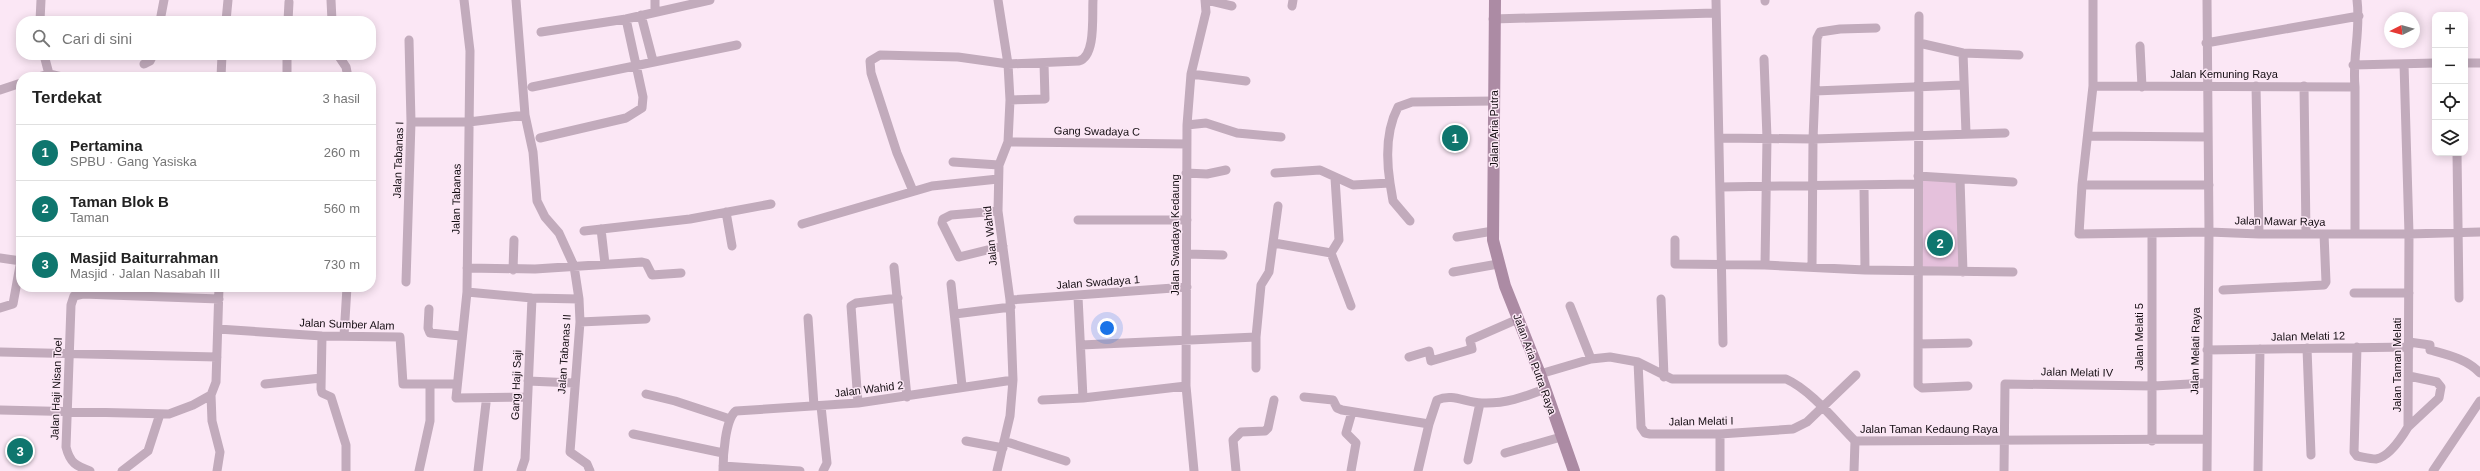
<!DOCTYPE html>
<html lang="id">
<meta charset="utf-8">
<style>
:root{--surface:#fff;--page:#f6f6f6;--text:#222;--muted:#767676;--line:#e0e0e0;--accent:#0f766e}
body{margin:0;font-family:Helvetica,sans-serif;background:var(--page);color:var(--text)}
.controls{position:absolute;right:12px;top:12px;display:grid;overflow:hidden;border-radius:8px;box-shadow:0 2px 10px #0003}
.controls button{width:36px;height:36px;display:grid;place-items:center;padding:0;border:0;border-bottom:1px solid var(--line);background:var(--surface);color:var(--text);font:20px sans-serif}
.compass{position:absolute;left:2384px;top:12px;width:36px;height:36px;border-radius:50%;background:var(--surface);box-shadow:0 2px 10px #0003;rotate:264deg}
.you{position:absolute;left:1107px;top:328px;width:14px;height:14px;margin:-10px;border:3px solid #fff;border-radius:50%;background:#1a73e8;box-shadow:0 0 0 6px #1a73e833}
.badge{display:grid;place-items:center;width:26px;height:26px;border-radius:50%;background:var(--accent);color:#fff;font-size:13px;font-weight:700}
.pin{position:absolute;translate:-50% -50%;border:2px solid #fff;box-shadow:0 1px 4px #0006}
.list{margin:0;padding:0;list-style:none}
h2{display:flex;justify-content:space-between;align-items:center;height:52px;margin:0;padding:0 16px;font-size:17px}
h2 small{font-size:13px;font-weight:400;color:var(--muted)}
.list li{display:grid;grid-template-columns:26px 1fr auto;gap:12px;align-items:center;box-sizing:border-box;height:56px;padding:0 16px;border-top:1px solid var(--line)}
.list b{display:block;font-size:15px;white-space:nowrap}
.list p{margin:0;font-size:13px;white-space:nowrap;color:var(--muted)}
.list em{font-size:13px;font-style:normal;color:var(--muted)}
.icon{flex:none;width:22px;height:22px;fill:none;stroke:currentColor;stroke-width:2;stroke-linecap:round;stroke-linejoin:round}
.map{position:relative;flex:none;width:2480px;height:471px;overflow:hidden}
.search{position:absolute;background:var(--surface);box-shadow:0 2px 10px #0003;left:16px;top:16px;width:360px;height:44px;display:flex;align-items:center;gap:10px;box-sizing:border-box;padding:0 14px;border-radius:16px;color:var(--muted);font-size:15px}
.panel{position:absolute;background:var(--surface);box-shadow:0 2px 10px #0003;left:16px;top:72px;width:360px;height:220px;border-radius:16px}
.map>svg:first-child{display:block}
.green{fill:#e5c1dc}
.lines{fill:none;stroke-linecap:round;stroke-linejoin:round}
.street{stroke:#c2abbc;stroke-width:9}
.secondary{stroke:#ac8ba4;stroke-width:12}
.labels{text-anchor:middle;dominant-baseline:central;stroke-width:3;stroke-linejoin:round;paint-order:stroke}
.street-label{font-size:11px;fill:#130c11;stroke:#fbe7f5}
</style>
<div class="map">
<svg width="2480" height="471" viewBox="0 0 2480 471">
<rect width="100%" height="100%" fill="#fbe7f5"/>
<path class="green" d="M1918,176L1960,179L1963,272L1920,271Z"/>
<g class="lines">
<path class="street" d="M331,0L332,21
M464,0L470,51L467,292L456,398L527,397
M516,0L525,115L533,152L537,201L545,217L559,233L574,266L579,299L580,322L570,452L587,464L590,471
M1207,0L1232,6
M1716,0L1723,343
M2093,0V86L2082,185L2079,234L2209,232L2259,234H2409L2480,232
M1765,1V0
M1292,6L1293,0
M655,12V0
M641,15L653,61
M1919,16L1918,385L1922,388L1968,386
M1493,19L1715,13
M40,21L41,0
M160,21L164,0
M226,21L228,0
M288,21L289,2
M541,32L626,19L710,0
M1919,43L1963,53L2019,55
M2206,43L2359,16
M2140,46L2142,87
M1963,53L1966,133
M44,55L49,74
M338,55L346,67L348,77
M1764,59L1767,138L1765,265
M2465,63H2480
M144,64L150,61L153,55
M2353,65L2435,63
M49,74L62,77
M1191,74L1246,81
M38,77L49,74
M221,77L222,55
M287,77V55
M2093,86L2355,87
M2256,86L2259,234
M2304,86L2306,234
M532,87L737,45
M0,90L21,83
M1815,91L1963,85
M1010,100L1045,99L1044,63
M411,122H469L525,115
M1187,125L1206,123L1237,133L1281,137
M2088,136L2208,137
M540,138L626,118L642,108L643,97L626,19
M1720,138L1813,139L2005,133
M1008,142L1187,144
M2457,153L2459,298
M953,162L999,165
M1186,173L1207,174L1226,170
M1275,173L1320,170L1353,185L1390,183C1386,157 1386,130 1398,107L1412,102L1494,101
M1918,176L2013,182
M1960,179L1963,272
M1390,183L1393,201L1410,221
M2082,185H2209
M1720,187L1918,184
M1864,187L1865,270
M913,191L897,153L871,73L870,61L880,55L958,57L1008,64L1079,61C1096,56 1092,16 1093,0
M998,211L951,215L943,219L942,223L959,257L1003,246
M726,212L732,246
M1078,220H1187
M802,224L932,186L998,179
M601,229L605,264
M584,231L690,219L771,204
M2152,233V441
M2355,234V87C2352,57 2361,31 2357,0
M1457,237L1493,231
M1675,240V264L1765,265L1865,270L2013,272
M1274,243L1331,253L1339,240L1335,178
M1331,253L1351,306
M1187,254L1223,255
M0,258L21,261
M894,267L907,397
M1812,267L1813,139L1817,38L1820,32L1840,29L1876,28
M467,268L535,269L642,262L646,263L652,275L681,273
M513,270L514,240
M1453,272L1498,264
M406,282L411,122L409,40
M951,284L962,386
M2223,290L2324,285L2326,282L2324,234
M467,292L532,298L579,299
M2354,293H2409
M1078,297L1083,398
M1661,299L1664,377
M1010,300L1187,287
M1570,306L1591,359
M0,308L13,304L21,260
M429,309L428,328L430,333L461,336
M955,314L1011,307
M808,318L814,406
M580,322L646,319
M218,329L322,336L400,337L403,384H456
M322,336L321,389L322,393L331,397L346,445V471
M344,336L347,287
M2409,342L2430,345V350C2448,355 2467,359 2480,373
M1918,344L1968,343
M1081,345L1256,337
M2357,347L2354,452L2357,456C2363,457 2370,459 2376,459C2389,457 2402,437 2408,427L2409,234L2404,64
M2307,348L2311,455
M2207,350L2409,347
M0,352L217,357
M1409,357L1429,351L1431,361L1472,349L1470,340L1518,319
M1638,362L1641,427L1645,433L1650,434H1720L1793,429L1807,422L1856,375
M1256,368V337L1261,285L1269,272L1278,206
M1540,374L1591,359L1610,357L1638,362L1672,379H1786C1811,390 1836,422 1855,441L2206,439
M528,381L574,383
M265,384L321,378
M646,394L675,401L730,419
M1304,397L1333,400L1337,408L1342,410L1429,424
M1042,400L1083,398L1186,386
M858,403L851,306L856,303L898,298
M821,406L827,463L823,471
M0,410L169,414L193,405L211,395
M2408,427L2439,398L2441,387L2437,382L2409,376
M633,434L723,453
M1720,434V471
M966,441L1003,448
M1004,441L1066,461
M1505,453L1561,437
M1468,460L1480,403
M723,466L800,471
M90,471C76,466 70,463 66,447L71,305L74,296L83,294L219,299
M122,471L148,451L160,414
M217,471L220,452L212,421L211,395L216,382L219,287
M419,471L430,421V385
M478,471L486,403
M521,471L525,459L532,298
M723,471C723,457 725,419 736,411L858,403L1013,380
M997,471L1010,416L1013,380L1010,300L998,211L999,165L1008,142L1010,100L1008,64L998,0
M1194,471L1186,386L1187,125L1191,74L1206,12L1205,0
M1236,471L1233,440L1241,432L1265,431L1268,428L1274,400
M1351,471L1356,443L1346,433L1352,412
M1418,471L1429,424L1437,400C1453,393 1466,403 1482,403C1505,404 1524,397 1545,389
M1854,471L1855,441
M2004,471L2005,384L2154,386L2207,383
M2207,471L2209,232L2207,0
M2258,471L2260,349
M2433,471L2480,401"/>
<path class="secondary" d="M1495,0L1493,240L1505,286L1540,374L1574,471"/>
</g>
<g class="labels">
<g class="street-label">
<text x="2224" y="74">Jalan Kemuning Raya</text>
<text transform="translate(1494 129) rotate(-90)">Jalan Aria Putra</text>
<text transform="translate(1097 131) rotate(1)">Gang Swadaya C</text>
<text transform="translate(398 160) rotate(-88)">Jalan Tabanas I</text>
<text transform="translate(456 199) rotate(-89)">Jalan Tabanas</text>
<text transform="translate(2280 221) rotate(1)">Jalan Mawar Raya</text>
<text transform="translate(1175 235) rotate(-90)">Jalan Swadaya Kedaung</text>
<text transform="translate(990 236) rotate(-96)">Jalan Wahid</text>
<text transform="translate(1098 282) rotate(-4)">Jalan Swadaya 1</text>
<text transform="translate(347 324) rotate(2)">Jalan Sumber Alam</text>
<text transform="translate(2308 336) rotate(-1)">Jalan Melati 12</text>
<text transform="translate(2139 337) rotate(-90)">Jalan Melati 5</text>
<text transform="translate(2195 351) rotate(-89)">Jalan Melati Raya</text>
<text transform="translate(564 354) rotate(-86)">Jalan Tabanas II</text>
<text transform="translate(1535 364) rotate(70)">Jalan Aria Putra Raya</text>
<text transform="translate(2397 365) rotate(-90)">Jalan Taman Melati</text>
<text transform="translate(2077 372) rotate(1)">Jalan Melati IV</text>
<text transform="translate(516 385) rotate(-88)">Gang Haji Saji</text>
<text transform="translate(56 389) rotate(-88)">Jalan Haji Nisan Toel</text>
<text transform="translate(869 389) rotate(-7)">Jalan Wahid 2</text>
<text transform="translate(1701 421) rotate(-1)">Jalan Melati I</text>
<text x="1929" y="429">Jalan Taman Kedaung Raya</text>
</g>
</g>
</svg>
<div class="controls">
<button>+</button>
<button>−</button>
<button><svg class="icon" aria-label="locate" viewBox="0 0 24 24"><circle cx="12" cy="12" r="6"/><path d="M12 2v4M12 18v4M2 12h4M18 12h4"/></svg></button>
<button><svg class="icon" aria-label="layers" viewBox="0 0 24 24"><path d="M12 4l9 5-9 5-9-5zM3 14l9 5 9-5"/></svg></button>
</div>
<svg class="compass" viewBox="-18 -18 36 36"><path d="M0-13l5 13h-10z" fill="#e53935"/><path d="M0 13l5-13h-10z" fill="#767676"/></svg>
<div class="you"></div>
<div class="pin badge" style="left:1455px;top:138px">1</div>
<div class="pin badge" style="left:1940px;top:243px">2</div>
<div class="pin badge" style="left:20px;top:451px">3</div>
<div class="search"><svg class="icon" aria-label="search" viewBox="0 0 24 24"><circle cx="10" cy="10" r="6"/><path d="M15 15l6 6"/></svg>Cari di sini</div>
<section class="panel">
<h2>Terdekat<small>3 hasil</small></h2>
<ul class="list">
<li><span class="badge">1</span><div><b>Pertamina</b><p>SPBU · Gang Yasiska</p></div><em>260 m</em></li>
<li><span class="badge">2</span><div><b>Taman Blok B</b><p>Taman</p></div><em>560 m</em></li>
<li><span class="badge">3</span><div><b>Masjid Baiturrahman</b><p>Masjid · Jalan Nasabah III</p></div><em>730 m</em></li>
</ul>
</section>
</div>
